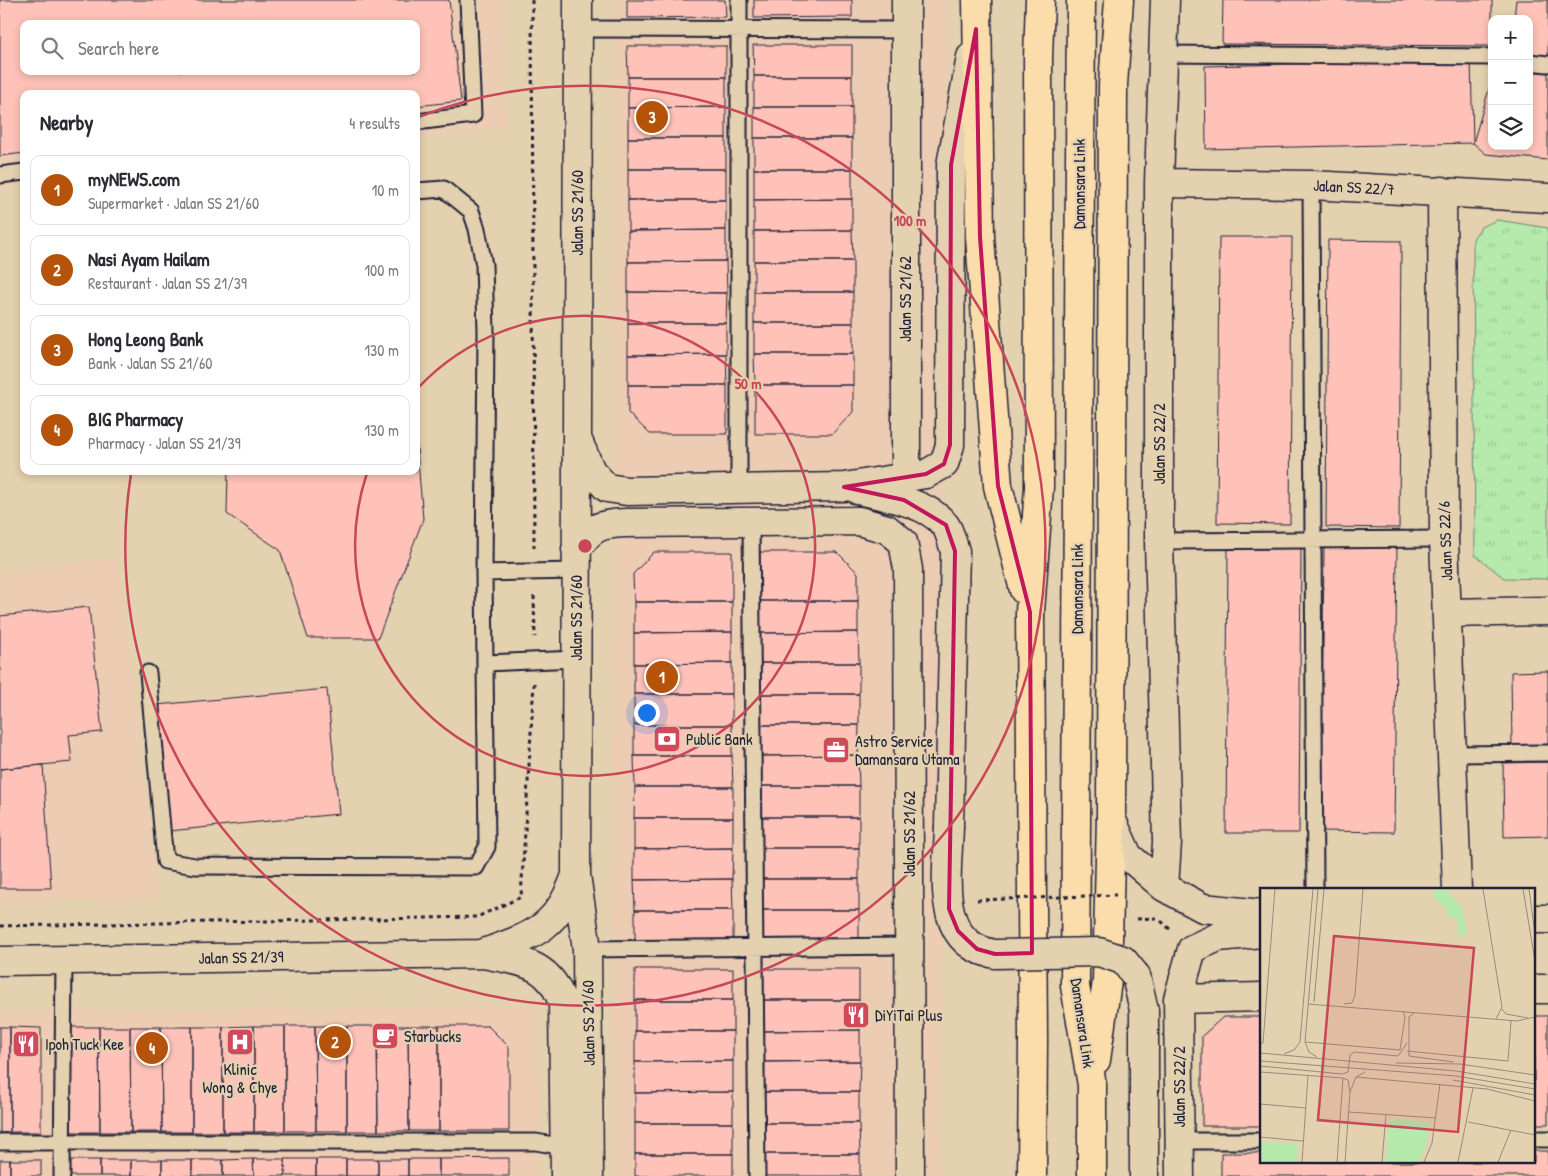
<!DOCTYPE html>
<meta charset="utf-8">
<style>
:root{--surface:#fff;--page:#f7f7f7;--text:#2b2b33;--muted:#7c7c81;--line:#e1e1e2;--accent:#b45309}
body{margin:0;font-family:"Patrick Hand",sans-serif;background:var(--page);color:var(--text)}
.controls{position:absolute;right:15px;top:15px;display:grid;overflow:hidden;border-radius:10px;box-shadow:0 2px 8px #0003}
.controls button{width:45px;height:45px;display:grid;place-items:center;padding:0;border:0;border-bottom:1px solid var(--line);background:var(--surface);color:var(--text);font:25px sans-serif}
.you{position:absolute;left:646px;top:712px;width:18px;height:18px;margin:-12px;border:4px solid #fff;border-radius:50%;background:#1a73e8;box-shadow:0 0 0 8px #1a73e833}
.badge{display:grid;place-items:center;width:32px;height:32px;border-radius:50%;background:var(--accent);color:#fff;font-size:16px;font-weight:700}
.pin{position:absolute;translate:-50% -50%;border:2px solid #fff;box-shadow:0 1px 5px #0006}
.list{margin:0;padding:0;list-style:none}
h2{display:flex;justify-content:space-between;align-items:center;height:65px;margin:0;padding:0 20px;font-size:21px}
h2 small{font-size:16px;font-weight:400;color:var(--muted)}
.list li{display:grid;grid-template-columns:32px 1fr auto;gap:15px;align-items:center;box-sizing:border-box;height:70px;margin:0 10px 10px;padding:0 10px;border:1px solid var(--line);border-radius:10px}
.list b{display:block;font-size:19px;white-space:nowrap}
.list p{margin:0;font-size:16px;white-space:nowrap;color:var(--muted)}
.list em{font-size:16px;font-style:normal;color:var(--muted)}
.icon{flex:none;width:28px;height:28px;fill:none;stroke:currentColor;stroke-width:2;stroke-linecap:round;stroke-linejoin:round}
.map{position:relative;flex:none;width:1548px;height:1176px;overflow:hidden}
.search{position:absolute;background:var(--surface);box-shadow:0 2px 8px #0003;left:20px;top:20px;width:400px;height:55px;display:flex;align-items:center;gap:12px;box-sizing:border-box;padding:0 18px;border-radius:10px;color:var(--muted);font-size:19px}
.panel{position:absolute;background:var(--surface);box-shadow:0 2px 8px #0003;left:20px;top:90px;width:400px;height:385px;border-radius:10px}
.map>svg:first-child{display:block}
.built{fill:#ecccb2;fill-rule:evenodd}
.park{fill:url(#park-tufts);stroke:#6c8674}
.building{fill:#fec2b8;stroke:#22223b;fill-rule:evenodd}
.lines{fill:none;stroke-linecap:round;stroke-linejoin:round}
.lane-casing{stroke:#22223b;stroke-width:19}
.street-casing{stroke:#22223b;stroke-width:31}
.highway-casing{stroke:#22223b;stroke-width:31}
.path{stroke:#22223b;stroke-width:3;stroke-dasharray:4 4;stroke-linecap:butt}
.lane{stroke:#e4d1af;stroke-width:15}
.street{stroke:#e4d1af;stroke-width:28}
.highway{stroke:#fbddab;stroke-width:28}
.street-bridge-casing{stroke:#22223b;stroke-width:31;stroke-linecap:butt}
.path-bridge{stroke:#22223b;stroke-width:3;stroke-dasharray:4 4;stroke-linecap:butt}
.street-bridge{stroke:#e4d1af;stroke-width:28}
.marked{fill:none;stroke:#c2185b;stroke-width:4;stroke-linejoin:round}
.ring{fill:none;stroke:#c84759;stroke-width:2.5}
.labels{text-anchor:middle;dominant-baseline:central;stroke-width:4.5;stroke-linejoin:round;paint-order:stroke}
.street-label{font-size:16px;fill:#22223b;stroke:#e4d1af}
.poi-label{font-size:16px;fill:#22223b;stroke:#e4d1af;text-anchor:start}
.inset-road{fill:none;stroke:#968b81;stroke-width:1}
.view{fill:#c84759;fill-opacity:0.15;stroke:#c84759;stroke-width:2.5}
.inset-edge{fill:none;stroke:#22223b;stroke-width:2.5}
.centre{fill:#c84759;stroke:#e4d1af;stroke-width:2.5}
.ring-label{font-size:15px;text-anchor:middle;font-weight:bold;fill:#c84759;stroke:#e4d1af;stroke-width:4.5;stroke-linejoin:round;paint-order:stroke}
</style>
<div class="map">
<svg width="1548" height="1176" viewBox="0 0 1548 1176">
<defs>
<pattern id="park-tufts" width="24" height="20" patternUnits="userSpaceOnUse" patternTransform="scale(1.25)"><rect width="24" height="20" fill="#b6eaac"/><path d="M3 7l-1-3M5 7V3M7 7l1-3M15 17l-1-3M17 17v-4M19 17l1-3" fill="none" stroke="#9cc895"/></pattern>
</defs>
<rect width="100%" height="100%" fill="#e4d1af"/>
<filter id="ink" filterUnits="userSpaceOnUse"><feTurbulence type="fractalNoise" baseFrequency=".02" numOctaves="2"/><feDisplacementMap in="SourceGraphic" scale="10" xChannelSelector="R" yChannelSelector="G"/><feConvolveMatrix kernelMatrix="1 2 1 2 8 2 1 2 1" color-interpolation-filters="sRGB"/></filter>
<g filter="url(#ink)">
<path class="built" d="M0,0H501L506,127L416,138V94H24V183L0,186ZM24,24H416V71H24Z
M616,0H947L940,1176H613Z
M118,558L158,900L0,901V572Z
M537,1006L541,1176H0V1011Z"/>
<path class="park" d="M1497,220L1548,228V579L1504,578L1475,555L1473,239L1481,227Z"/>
<path class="building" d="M0,0H449L461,101L416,106V94H24V153L0,156ZM24,24H416V71H24Z
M627,0H725L726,17L627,18Z
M754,0H852V17L754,18Z
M1223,0H1492V46L1222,44Z
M1516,0H1548V56L1529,54V19H1514Z
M753,45H852V76H754Z
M627,46H726V77H628Z
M1471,60L1473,143L1206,149L1205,66Z
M1529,71L1548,73V160L1486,154L1473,143L1492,79V146H1529Z
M754,76H852V107H754Z
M628,77H726V107L628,108Z
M726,107V138H628V108Z
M754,107H852V138H754Z
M628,138H726V169H628Z
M754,138H852V169H754Z
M628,169H726V200H628Z
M754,169H852V199L754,200Z
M852,199V230L754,231V200Z
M628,200H726V230L628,231Z
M726,230V261L628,262V231Z
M852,230L853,261H754V231Z
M1219,237H1292L1290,524L1217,523Z
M1328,240L1401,241L1399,528L1326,527Z
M726,261L727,293L628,292V262Z
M754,261H853V292H754Z
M628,292L727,293L726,323H628Z
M754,292H853V323H754Z
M628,323H726V354L628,355Z
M754,323H853V354H754Z
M726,354L727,385H628V355Z
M754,354H853V385H755Z
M628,385H727V434H650L628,413Z
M755,385H853V412L832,434H755Z
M416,437L423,519L378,638H308L280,550L227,514L228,471H416Z
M1324,544L1397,545L1394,832L1321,831Z
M1228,546L1301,547L1299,833H1226Z
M654,552H732V602H634L633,574Z
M760,552H837L858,573V601H760Z
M760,601H858V632L760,633Z
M634,602H732V632L634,633Z
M89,607L102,732L69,735L72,762L0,769V616Z
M732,632V663L634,664V633Z
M858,632L859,663H760V633Z
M732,663V694H634V664Z
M760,663H859V694H760Z
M1548,671V745H1512L1511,672Z
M327,689L339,814L169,831L156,705Z
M634,694H732V725H634Z
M760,694H859V725H760Z
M634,725H732V756H634Z
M760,725H859L858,755L760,756Z
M858,755L859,786H761L760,756Z
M634,756H732L733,787H635Z
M1548,762V836L1504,837L1503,763Z
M43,765L51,888H0V769Z
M761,786H859V817H761Z
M635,787H733V818H634Z
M761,817H859V848H761Z
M634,818H733V848L634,849Z
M733,848L732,879L634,880V849Z
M761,848H859V879H761Z
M732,879L733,910H635L634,880Z
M761,879H859V910H761Z
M635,910H733V941H635Z
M761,910H859V941H761Z
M635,969H733V1000H635Z
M761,969H859V1000H761Z
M635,1000H733V1031H635Z
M761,1000H859L860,1030L761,1031Z
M1534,1016H1548V1124H1534Z
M1223,1017H1262V1126H1202V1036Z
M254,1026V1132H223V1027Z
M254,1026H285V1131L254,1132Z
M285,1026H315L316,1131H285Z
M315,1026H347V1131H316Z
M347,1026H377L378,1131H347Z
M377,1026H408L409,1131H378Z
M408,1026H439V1131H409Z
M439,1026H488L509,1047V1131H439Z
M0,1027H10V1132L0,1133Z
M10,1027L41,1028V1132H10Z
M69,1027H99L100,1132H69Z
M99,1027H130L131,1132H100Z
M130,1027H161L162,1132H131Z
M161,1027H192V1132H162Z
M192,1027H223V1132H192Z
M860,1030V1061L761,1062V1031Z
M635,1031H733V1061L635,1062Z
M733,1061V1092L635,1093V1062Z
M860,1061L859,1092H761V1062Z
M733,1092V1123H635V1093Z
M761,1092H859V1123H761Z
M635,1123H733V1154H635Z
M761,1123H859L860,1154H761Z
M1534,1151H1548V1176H1221V1153H1262V1162H1534Z
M635,1154H733V1176H635Z
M761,1154H860V1176H761Z
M509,1158V1176H439V1159Z
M253,1159H285V1176H254Z
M253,1159L254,1176H223V1160Z
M285,1159H316V1176H285Z
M316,1159H346V1176H316Z
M346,1159H378V1176H346Z
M378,1159H408V1176H378Z
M408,1159H439V1176H408Z
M0,1160H10V1176H0Z
M10,1160H41V1176H10Z
M70,1160H100V1176H70Z
M100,1160H131V1176H100Z
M131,1160H162V1176H131Z
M162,1160H192V1176H162Z
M192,1160H223V1176H192Z"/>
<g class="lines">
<g class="lane-casing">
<path id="lane" d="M577,29L904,30
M1163,54L1492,57
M1529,62L1548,64
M416,122L473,115L468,0
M0,175L24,172
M1311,185L1315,890
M739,489V0
M751,522L757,1176
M1159,541L1444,539
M484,573L576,571
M485,663L576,659
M148,673L165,861L195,866L476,867L487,847L484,573L486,331L484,265L477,229L471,211L444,189L416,191
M1453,754L1548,753
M587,949L909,946
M1534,1139H1548
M1179,1141H1262
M0,1142H536L564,1147
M62,1176L64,960"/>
</g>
<g class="street-casing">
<path id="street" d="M578,0L576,875L587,949L589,1176
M906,0V477
M1159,183L1311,185L1548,198
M1442,191L1444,539L1457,890
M579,443L591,471L607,488L627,491L844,487L926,474L944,464L950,445L951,165L971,57
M858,490C884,496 927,502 945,525C950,531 952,543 955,551L949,826
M576,549C593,527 598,524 625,523L859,521L887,529L903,542L908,569L910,1176
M1448,613L1548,611
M1111,818L1128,856L1164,887L1203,908L1262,914
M1164,887L1167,842L1159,541V183L1165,0
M1534,919H1548
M484,953C534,935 558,928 576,875
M0,961L483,954C520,961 550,962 563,1004L565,1176
M1136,976L1144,1010V1176
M1534,989H1548
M1178,999L1262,997
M1180,1176L1178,999L1192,949L1218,937L1262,933"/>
</g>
<g class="highway-casing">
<path id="highway" d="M977,0L980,237L998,486L1024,590
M1081,0L1075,986L1092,1085V1176
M1096,1060L1107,981L1111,818L1113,85L1119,0
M1032,1176L1033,1039L1030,612L1039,487L1038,58L1040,0"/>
</g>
<path class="path" d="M532,0L534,549
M534,596L535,637
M1137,919L1156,918
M1161,921L1172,931
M0,926L477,917L521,897L534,683"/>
<use href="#lane" class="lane"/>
<use href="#street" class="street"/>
<use href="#highway" class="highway"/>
<g class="street-bridge-casing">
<path id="street-bridge" d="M949,826C948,872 933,944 995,954L1099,952L1123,960L1136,976"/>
</g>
<path class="path-bridge" d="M977,900L1116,895"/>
<use href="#street-bridge" class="street-bridge"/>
</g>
</g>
<path class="marked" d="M976,29L980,237L998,486L1030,612L1032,953L995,954L977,949L958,931L949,909L955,551L946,525L904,500L844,487L926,474L944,464L950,445L951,165Z"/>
<g class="ring">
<path d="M417 389A230 230 0 1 1 367 473"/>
<path d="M416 118A460 460 0 1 1 131 474"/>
</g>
<defs>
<g id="bank-square" transform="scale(1.4375)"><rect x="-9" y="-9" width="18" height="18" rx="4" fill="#d1495b" stroke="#e4d1af"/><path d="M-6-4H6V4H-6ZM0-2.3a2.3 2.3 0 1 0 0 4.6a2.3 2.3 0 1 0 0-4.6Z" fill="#fff"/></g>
<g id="office-square" transform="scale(1.4375)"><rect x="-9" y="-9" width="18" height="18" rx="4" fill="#d1495b" stroke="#e4d1af"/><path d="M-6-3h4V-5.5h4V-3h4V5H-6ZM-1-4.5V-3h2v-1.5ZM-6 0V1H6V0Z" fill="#fff"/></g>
<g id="restaurant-square" transform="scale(1.4375)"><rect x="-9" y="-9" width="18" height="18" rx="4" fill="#d1495b" stroke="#e4d1af"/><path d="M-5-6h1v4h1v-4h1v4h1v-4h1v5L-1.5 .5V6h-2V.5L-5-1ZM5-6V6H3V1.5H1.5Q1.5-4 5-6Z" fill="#fff"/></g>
<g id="cafe-square" transform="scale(1.4375)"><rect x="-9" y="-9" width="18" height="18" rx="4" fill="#d1495b" stroke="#e4d1af"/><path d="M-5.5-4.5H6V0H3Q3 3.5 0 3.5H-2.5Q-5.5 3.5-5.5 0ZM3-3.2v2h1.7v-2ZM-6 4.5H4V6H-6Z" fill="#fff"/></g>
<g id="hospital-square" transform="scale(1.4375)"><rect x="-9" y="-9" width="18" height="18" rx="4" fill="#d1495b" stroke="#e4d1af"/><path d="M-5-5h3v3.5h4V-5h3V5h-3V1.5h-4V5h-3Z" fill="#fff"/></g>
</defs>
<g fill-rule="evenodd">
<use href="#bank-square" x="667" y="739"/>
<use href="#office-square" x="836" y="750"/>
<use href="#restaurant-square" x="856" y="1015"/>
<use href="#cafe-square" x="385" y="1036"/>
<use href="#hospital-square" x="240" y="1042"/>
<use href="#restaurant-square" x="26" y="1044"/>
</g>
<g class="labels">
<g class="street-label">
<text transform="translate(1079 184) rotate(-90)">Damansara Link</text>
<text transform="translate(1354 187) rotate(3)">Jalan SS 22/7</text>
<text transform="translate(577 213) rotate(-90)">Jalan SS 21/60</text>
<text transform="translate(905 299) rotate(-90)">Jalan SS 21/62</text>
<text transform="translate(1159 444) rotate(-90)">Jalan SS 22/2</text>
<text transform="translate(1445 541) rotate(-92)">Jalan SS 22/6</text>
<text transform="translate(1077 589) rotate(-90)">Damansara Link</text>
<text transform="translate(576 618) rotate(-90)">Jalan SS 21/60</text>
<text transform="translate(909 834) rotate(-90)">Jalan SS 21/62</text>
<text transform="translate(241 957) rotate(-1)">Jalan SS 21/39</text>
<text transform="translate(588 1023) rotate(-91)">Jalan SS 21/60</text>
<text transform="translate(1083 1023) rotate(82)">Damansara Link</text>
<text transform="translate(1179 1087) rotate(-90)">Jalan SS 22/2</text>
</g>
<g class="poi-label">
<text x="686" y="739">Public Bank</text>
<text x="855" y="741">Astro Service<tspan x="855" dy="18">Damansara Utama</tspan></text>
<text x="875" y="1015">DiYiTai Plus</text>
<text x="404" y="1036">Starbucks</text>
<text x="45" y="1044">Ipoh Tuck Kee</text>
<text x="240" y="1069" text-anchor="middle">Klinic<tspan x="240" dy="18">Wong &amp; Chye</tspan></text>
</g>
</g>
<g transform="translate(1260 888)">
<rect width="275" height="275" fill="#e4d1af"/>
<path d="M173,1H185L202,19L207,47H198L197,29H188L187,21L175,12ZM132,230L171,234L166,258L159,274H125L129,233ZM0,253L38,256L37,274H0Z" fill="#b6eaac"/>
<path class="inset-road" d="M223,1L242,119L236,131M263,1L275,73M269,1L275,46M54,114L64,1M48,116L257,133L275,129M84,116L92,115L95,107L103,1M242,121L246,126L268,130M154,125L149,129V168L194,174M45,154L140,162L145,129L143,123M0,155H3L15,1M147,163L248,173L251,133M0,165L196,183L275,196M24,166L34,162L40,154L53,1M57,169L49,164L45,154L58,1M0,173L196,188L275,201M136,175L200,176L275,187M0,178L82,186L88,184L90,167L94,164L138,168L147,155M0,184L83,190L88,192L90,204M96,189L227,201L275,213M193,192L275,207M0,216L46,220M89,224L176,230M208,234L275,247M0,249L43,253M42,274L48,187M77,274L83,190M85,274L90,204L96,189L105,184M122,274L126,226M164,274L172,255L180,196M198,274L213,200M238,274L251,242"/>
<path class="view" d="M74,48L214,60L198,244L58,232Z"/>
<rect width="275" height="275" class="inset-edge"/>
</g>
<circle cx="585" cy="546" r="8" class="centre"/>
<g class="ring-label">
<text x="910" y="226">100 m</text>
<text x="748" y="389">50 m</text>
</g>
</svg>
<div class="controls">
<button>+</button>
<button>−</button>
<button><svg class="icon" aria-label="layers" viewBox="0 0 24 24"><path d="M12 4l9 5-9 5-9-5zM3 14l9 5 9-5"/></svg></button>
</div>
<div class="you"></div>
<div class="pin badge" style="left:662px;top:677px">1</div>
<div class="pin badge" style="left:335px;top:1042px">2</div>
<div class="pin badge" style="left:652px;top:117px">3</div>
<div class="pin badge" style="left:152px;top:1048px">4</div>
<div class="search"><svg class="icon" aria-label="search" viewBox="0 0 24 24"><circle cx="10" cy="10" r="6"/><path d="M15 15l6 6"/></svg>Search here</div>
<section class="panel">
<h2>Nearby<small>4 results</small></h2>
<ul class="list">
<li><span class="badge">1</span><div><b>myNEWS.com</b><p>Supermarket · Jalan SS 21/60</p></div><em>10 m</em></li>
<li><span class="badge">2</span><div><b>Nasi Ayam Hailam</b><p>Restaurant · Jalan SS 21/39</p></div><em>100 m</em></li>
<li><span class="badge">3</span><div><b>Hong Leong Bank</b><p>Bank · Jalan SS 21/60</p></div><em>130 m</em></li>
<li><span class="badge">4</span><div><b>BIG Pharmacy</b><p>Pharmacy · Jalan SS 21/39</p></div><em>130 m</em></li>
</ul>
</section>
</div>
